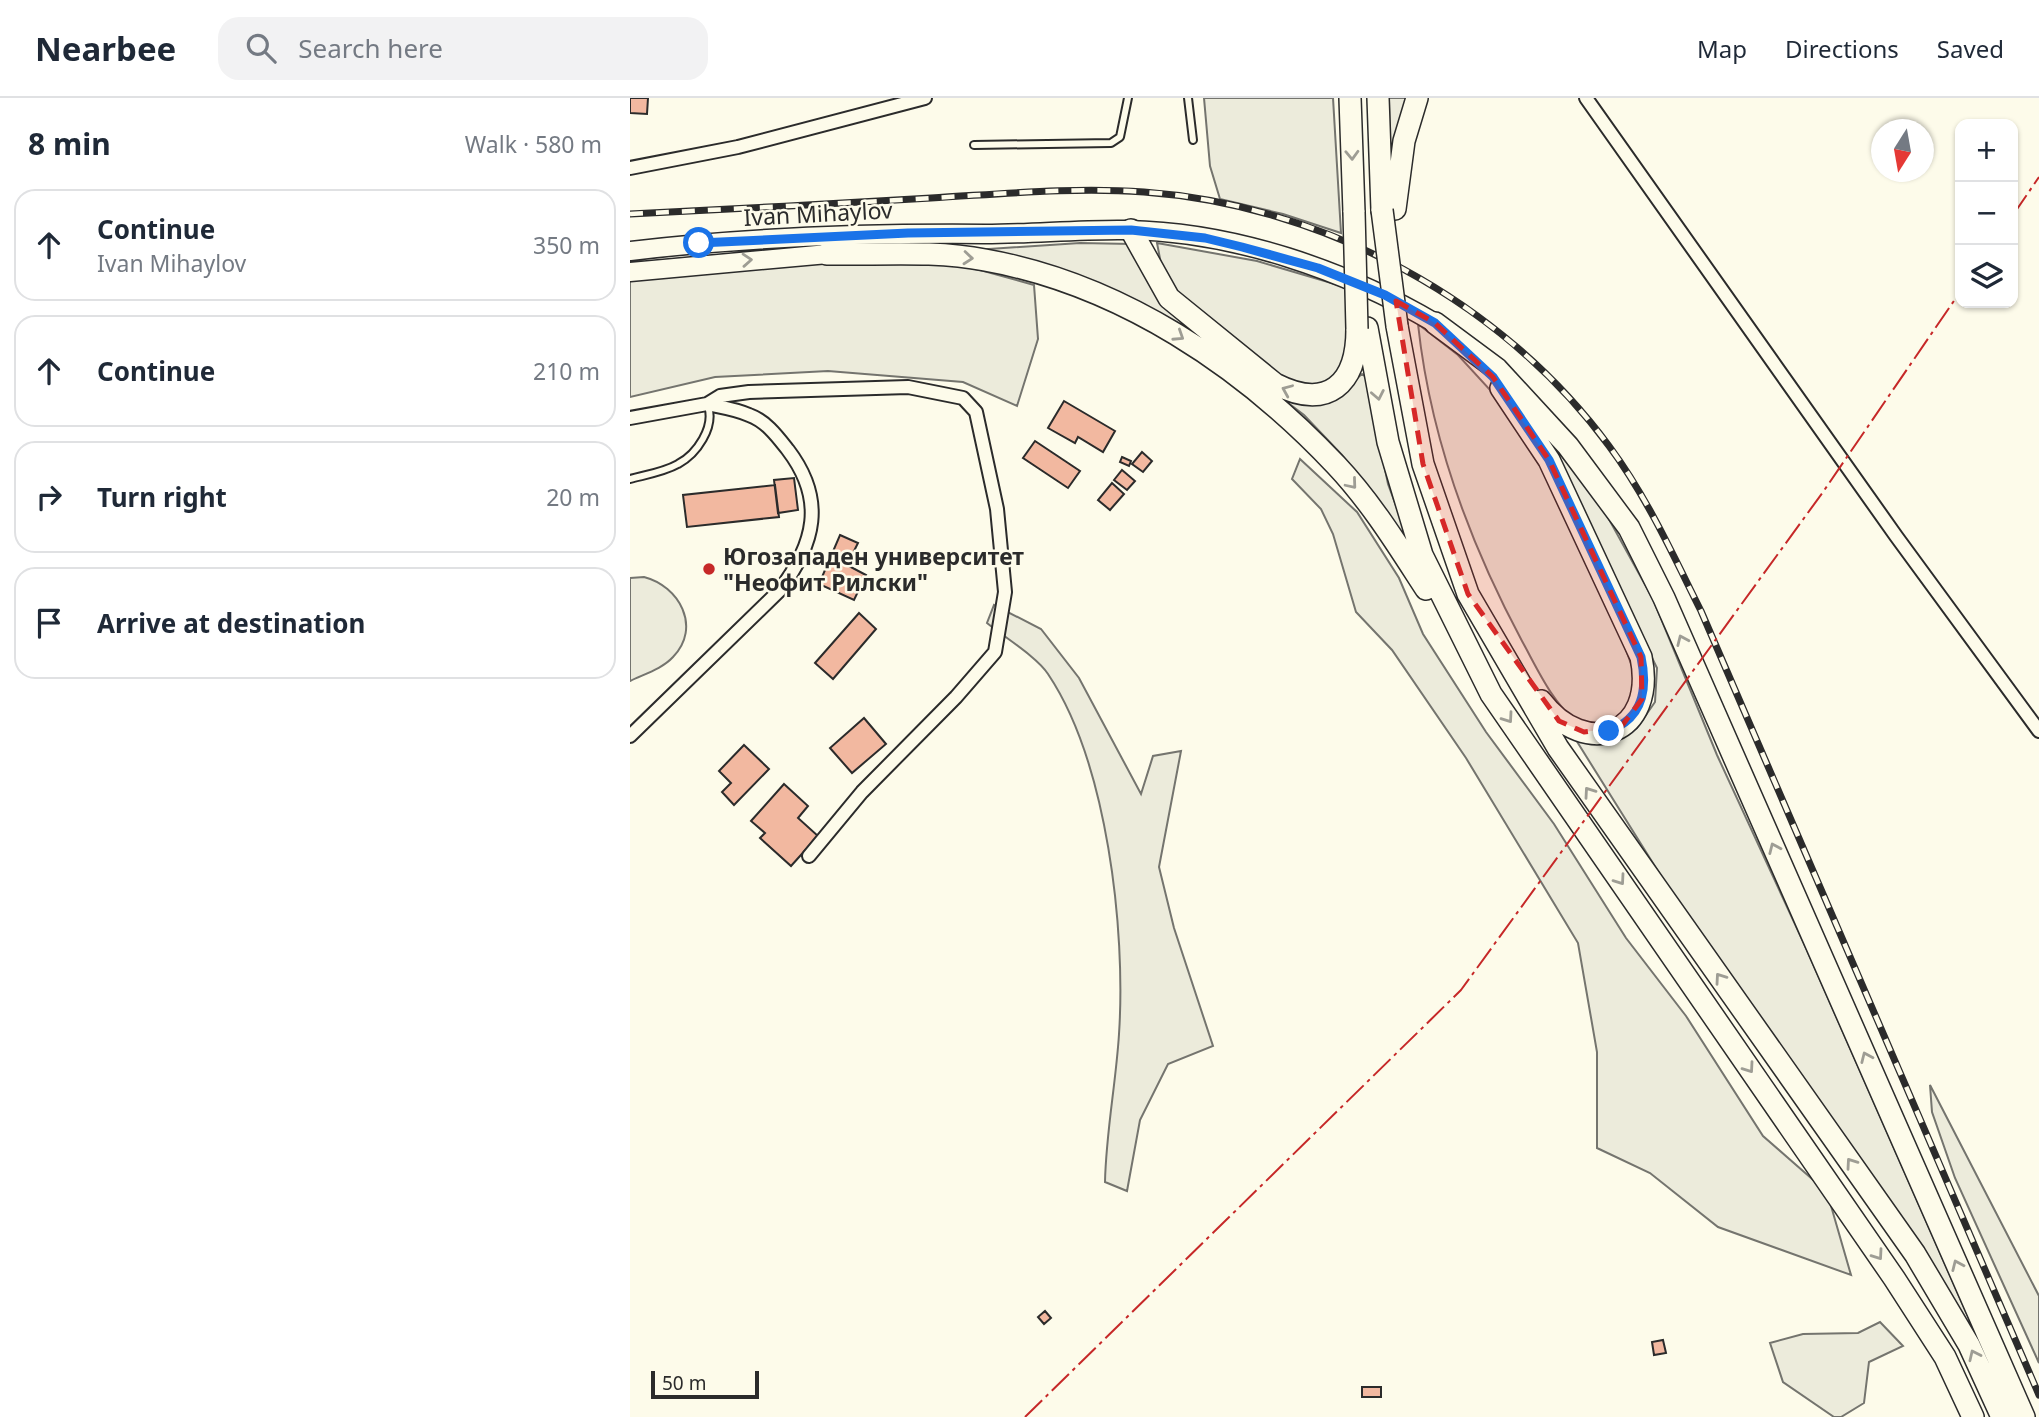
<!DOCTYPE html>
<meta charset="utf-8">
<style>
:root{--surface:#fff;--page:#f2f2f3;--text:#1f2937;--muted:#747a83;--line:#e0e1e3}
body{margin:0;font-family:"Noto Sans",sans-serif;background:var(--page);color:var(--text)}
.controls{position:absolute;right:21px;top:21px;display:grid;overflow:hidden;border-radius:14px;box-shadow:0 2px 5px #0004}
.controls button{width:63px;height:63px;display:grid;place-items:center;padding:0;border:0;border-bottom:2px solid var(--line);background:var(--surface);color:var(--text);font:35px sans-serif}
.compass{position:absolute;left:1241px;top:21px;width:63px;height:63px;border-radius:50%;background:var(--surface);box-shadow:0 2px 5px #0004;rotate:191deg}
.scale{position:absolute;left:21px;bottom:18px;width:108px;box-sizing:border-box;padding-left:7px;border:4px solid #2b2b2b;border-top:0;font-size:19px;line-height:24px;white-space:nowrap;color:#2b2b2b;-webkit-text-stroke:5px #fdfbea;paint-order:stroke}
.stop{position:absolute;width:21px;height:21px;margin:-16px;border:5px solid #1a73e8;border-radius:50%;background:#fff}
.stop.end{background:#1a73e8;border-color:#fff;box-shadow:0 2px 7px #0008}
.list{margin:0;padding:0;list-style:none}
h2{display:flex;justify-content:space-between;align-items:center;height:91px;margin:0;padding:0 28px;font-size:30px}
h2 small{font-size:23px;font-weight:400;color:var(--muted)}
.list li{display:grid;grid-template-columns:46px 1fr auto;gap:21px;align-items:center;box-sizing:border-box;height:112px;margin:0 14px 14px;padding:0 14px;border:2px solid var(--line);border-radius:21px}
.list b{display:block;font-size:26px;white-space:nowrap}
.list p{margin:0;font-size:23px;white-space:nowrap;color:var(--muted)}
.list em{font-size:23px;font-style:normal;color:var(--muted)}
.icon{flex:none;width:38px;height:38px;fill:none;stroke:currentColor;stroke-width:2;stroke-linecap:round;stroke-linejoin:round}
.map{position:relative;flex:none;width:1409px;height:1319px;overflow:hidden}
header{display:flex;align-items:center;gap:42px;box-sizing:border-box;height:98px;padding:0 35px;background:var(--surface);border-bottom:2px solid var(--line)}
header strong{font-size:33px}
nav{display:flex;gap:38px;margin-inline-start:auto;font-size:24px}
.search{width:490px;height:63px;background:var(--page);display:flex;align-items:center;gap:18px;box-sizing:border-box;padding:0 24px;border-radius:21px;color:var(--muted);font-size:26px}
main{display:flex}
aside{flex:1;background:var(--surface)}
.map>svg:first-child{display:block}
.green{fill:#ecebdb;stroke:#74746e;stroke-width:2}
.building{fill:#f2b8a0;stroke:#2b2b2b;stroke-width:2}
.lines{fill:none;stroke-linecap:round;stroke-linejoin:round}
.lane-casing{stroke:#2b2b2b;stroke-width:10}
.street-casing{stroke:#2b2b2b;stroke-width:16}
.secondary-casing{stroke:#2b2b2b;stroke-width:21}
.primary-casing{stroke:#2b2b2b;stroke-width:24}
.lane{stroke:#fdfbea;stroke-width:6}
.street{stroke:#fdfbea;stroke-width:12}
.secondary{stroke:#fdfbea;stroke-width:18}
.primary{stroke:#fdfbea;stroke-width:21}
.rail-casing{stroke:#2b2b2b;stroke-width:7}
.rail{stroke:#fdfbea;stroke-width:4.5;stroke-dasharray:13;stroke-linecap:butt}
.primary-bridge-casing{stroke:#2b2b2b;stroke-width:24;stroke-linecap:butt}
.primary-bridge{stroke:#fdfbea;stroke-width:21}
.power{stroke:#c62828;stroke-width:2;stroke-dasharray:24 5 3.5 5;stroke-linecap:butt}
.oneway{stroke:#9e9d94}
.route{stroke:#1a73e8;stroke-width:9}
.marked{fill:#d62828;fill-opacity:0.2;stroke:#d62828;stroke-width:5;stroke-dasharray:14 9;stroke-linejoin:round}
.poi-dot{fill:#c62828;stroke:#fdfbea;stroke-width:2.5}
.labels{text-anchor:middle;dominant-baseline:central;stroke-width:5;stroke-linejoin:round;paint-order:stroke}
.street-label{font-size:23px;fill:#2b2b2b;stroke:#fdfbea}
.poi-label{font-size:23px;font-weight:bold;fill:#2b2b2b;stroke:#fdfbea;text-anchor:start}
</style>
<header>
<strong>Nearbee</strong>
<div class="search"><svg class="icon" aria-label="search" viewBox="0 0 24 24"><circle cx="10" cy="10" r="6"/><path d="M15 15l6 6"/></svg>Search here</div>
<nav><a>Map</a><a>Directions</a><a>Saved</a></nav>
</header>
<main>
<aside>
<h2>8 min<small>Walk · 580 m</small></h2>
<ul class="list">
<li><svg class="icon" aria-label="ahead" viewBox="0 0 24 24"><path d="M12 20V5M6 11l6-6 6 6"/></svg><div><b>Continue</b><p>Ivan Mihaylov</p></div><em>350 m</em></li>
<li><svg class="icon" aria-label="ahead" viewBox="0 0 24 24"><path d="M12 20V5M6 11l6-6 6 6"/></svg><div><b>Continue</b></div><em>210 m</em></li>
<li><svg class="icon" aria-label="right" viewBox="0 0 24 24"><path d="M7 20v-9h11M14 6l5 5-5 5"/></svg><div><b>Turn right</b></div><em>20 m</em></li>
<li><svg class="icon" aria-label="arrive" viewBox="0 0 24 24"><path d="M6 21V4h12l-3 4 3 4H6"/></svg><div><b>Arrive at destination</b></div></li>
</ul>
</aside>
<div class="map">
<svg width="1409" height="1319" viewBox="0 0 1409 1319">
<rect width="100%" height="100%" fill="#fdfbea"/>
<path class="green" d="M574,0H703L711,135L653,116L590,101L580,68Z
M759,0H781L760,57Z
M450,145L502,146L535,208L549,222L658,301L726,281L732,276L736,279L758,386L791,475L752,408L712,357L674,317L624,279L359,151Z
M527,145L627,163L715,189L721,256L698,288L673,291L652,281L553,206L532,171Z
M280,158L350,172L404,187L408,241L387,308L333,284L198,273L85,279L0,299V182L38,176Z
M788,226L828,257L873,306L918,374L988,530L1008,585L1004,610L987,625L948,626C921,602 909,574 892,543C839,444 800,338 788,226Z
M910,331L970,405L1023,501L1087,657L1176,850L1359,1266L1299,1161L1041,794L946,642L978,645L1007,630L1025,604L1027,570Z
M670,361L727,414L769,480L793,536L856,634L924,726L996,840L1056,918L1133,1038L1197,1094L1221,1177L1088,1129L1020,1075L967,1050V954L948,845L836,660L762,552L726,514L703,436L691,411L662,381Z
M14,479C49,488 72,529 43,559C32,571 14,576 0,583V480Z
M364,507L411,531L449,580L511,696L523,658L551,653L529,769L544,830L583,948L538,966L510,1022L497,1093L475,1084C476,1034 486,985 489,936C496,831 477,664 418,576C407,559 374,539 357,525Z
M1300,987L1409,1198V1265L1325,1080L1302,1014Z
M1250,1224L1273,1248L1239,1264L1234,1305L1211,1319H1204L1153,1284L1140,1245L1173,1236L1228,1235Z"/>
<path class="building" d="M0,0H18L17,16L0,15Z
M434,303L485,333L473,354L448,339L445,345L418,330Z
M405,343L450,373L438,390L393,360Z
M512,354L522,363L513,374L502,366Z
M492,359L501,363L499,368L490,364Z
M492,372L505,383L497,392L484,382Z
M164,380L168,412L148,415L144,382Z
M482,385L494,396L480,412L468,402Z
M145,387L149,419L57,429L53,397Z
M210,437L228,445L217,467L236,477L224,502L189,486Z
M229,515L246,531L203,581L185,565Z
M234,620L256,646L222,675L200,650Z
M114,647L139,671L104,707L92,694L101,685L89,673Z
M154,686L178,708L168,720L188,738L161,768L130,740L135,735L121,723Z
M415,1213L421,1220L414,1226L408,1219Z
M1033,1242L1036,1255L1024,1257L1022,1244Z
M732,1289H751V1299H732Z"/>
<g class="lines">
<g class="lane-casing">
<path id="lane" d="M558,0L563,42
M344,47L481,45L490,39L498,0
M0,381C15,377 34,374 48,366C67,356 85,329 78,308"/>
</g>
<g class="street-casing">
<path id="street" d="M956,0L1266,438L1409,633
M0,70L108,49L295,0
M0,320L77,306L90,298L119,294L278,289L333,300L346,314L367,411L375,494L365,554L326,599L232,694L179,758
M0,638L149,493C185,446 196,402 158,352C147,338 136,323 119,317C106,311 91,309 77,306"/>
</g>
<g class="secondary-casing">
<path id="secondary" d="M0,153C117,139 237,135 355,136C403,136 450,131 498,132C604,134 715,172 805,225
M0,174L209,155"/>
</g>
<g class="primary-casing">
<path id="primary" d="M720,0L724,114
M748,0L752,112
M765,111L774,43L787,0
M501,132L539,200L645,286C698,313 727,286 727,231
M197,156C249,157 304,152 355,162C490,186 613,268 706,367C741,404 768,448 796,491
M805,225L867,271L938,348L999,430L1034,500L1394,1319
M767,228L793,366L838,496L928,650L1285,1156L1339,1247L1372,1319
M737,230L758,344L792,457L861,596L1264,1180L1315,1259L1343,1319
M871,290L919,362L1011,559C1027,637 956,662 911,603"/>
</g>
<use href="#lane" class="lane"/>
<use href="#street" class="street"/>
<use href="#secondary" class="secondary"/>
<use href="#primary" class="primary"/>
<g class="rail-casing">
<path id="rail" d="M0,116C100,111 201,106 301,100C372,96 443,89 514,94C694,107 872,203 979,348C1017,399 1043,457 1071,513L1409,1297"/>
</g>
<use href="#rail" class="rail"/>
<g class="primary-bridge-casing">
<path id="primary-bridge" d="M752,112L767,228
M724,114L727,231"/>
</g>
<use href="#primary-bridge" class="primary-bridge"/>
<path class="power" d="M1383,117L1409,79
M395,1319L831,892L1193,394L1330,194"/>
</g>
<defs><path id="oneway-chevron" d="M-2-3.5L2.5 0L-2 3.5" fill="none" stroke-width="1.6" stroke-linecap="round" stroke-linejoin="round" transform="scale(1.75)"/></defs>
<g class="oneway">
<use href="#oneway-chevron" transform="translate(722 57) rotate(88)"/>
<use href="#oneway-chevron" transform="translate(338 160) rotate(5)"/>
<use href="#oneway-chevron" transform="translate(117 162) rotate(-4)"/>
<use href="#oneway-chevron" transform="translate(549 238) rotate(33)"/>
<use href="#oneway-chevron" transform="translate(657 292) rotate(-157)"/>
<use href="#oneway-chevron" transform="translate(748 297) rotate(79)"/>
<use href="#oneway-chevron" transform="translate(722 386) rotate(50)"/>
<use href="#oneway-chevron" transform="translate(1052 542) rotate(-114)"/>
<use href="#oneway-chevron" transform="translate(878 620) rotate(55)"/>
<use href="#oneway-chevron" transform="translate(959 694) rotate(-125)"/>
<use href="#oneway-chevron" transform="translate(1144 750) rotate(-114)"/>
<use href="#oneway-chevron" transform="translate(990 782) rotate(55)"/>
<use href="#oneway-chevron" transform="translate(1090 880) rotate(-125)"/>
<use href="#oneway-chevron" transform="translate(1236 959) rotate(-114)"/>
<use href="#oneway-chevron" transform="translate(1119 970) rotate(55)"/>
<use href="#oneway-chevron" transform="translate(1221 1065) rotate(-125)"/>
<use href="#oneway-chevron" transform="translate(1248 1157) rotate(55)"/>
<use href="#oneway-chevron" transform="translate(1327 1167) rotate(-114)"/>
<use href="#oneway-chevron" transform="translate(1344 1257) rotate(-115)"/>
</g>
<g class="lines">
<path class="route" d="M69,145L278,135L501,132L575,140L612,149L688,170L755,197L805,225L863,279L919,362L1011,559C1018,592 1013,620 979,633"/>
</g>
<path class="marked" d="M766,203L805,225L863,279L919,362L1011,559L1012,601L991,629L954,634L929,623L838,496L793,366Z"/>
<circle class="poi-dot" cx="79" cy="471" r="7"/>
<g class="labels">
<g class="street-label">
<text transform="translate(188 115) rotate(-3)">Ivan Mihaylov</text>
</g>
<g class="poi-label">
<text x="93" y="458">Югозападен университет<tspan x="93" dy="26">"Неофит Рилски"</tspan></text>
</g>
</g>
</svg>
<div class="controls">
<button>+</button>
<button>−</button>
<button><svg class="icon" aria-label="layers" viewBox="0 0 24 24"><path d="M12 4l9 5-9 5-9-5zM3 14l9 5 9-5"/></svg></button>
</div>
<svg class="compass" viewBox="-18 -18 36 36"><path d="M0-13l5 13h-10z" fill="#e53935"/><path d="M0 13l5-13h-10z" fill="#747a83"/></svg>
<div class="scale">50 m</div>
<div class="stop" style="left:69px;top:145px"></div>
<div class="stop end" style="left:979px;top:633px"></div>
</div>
</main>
